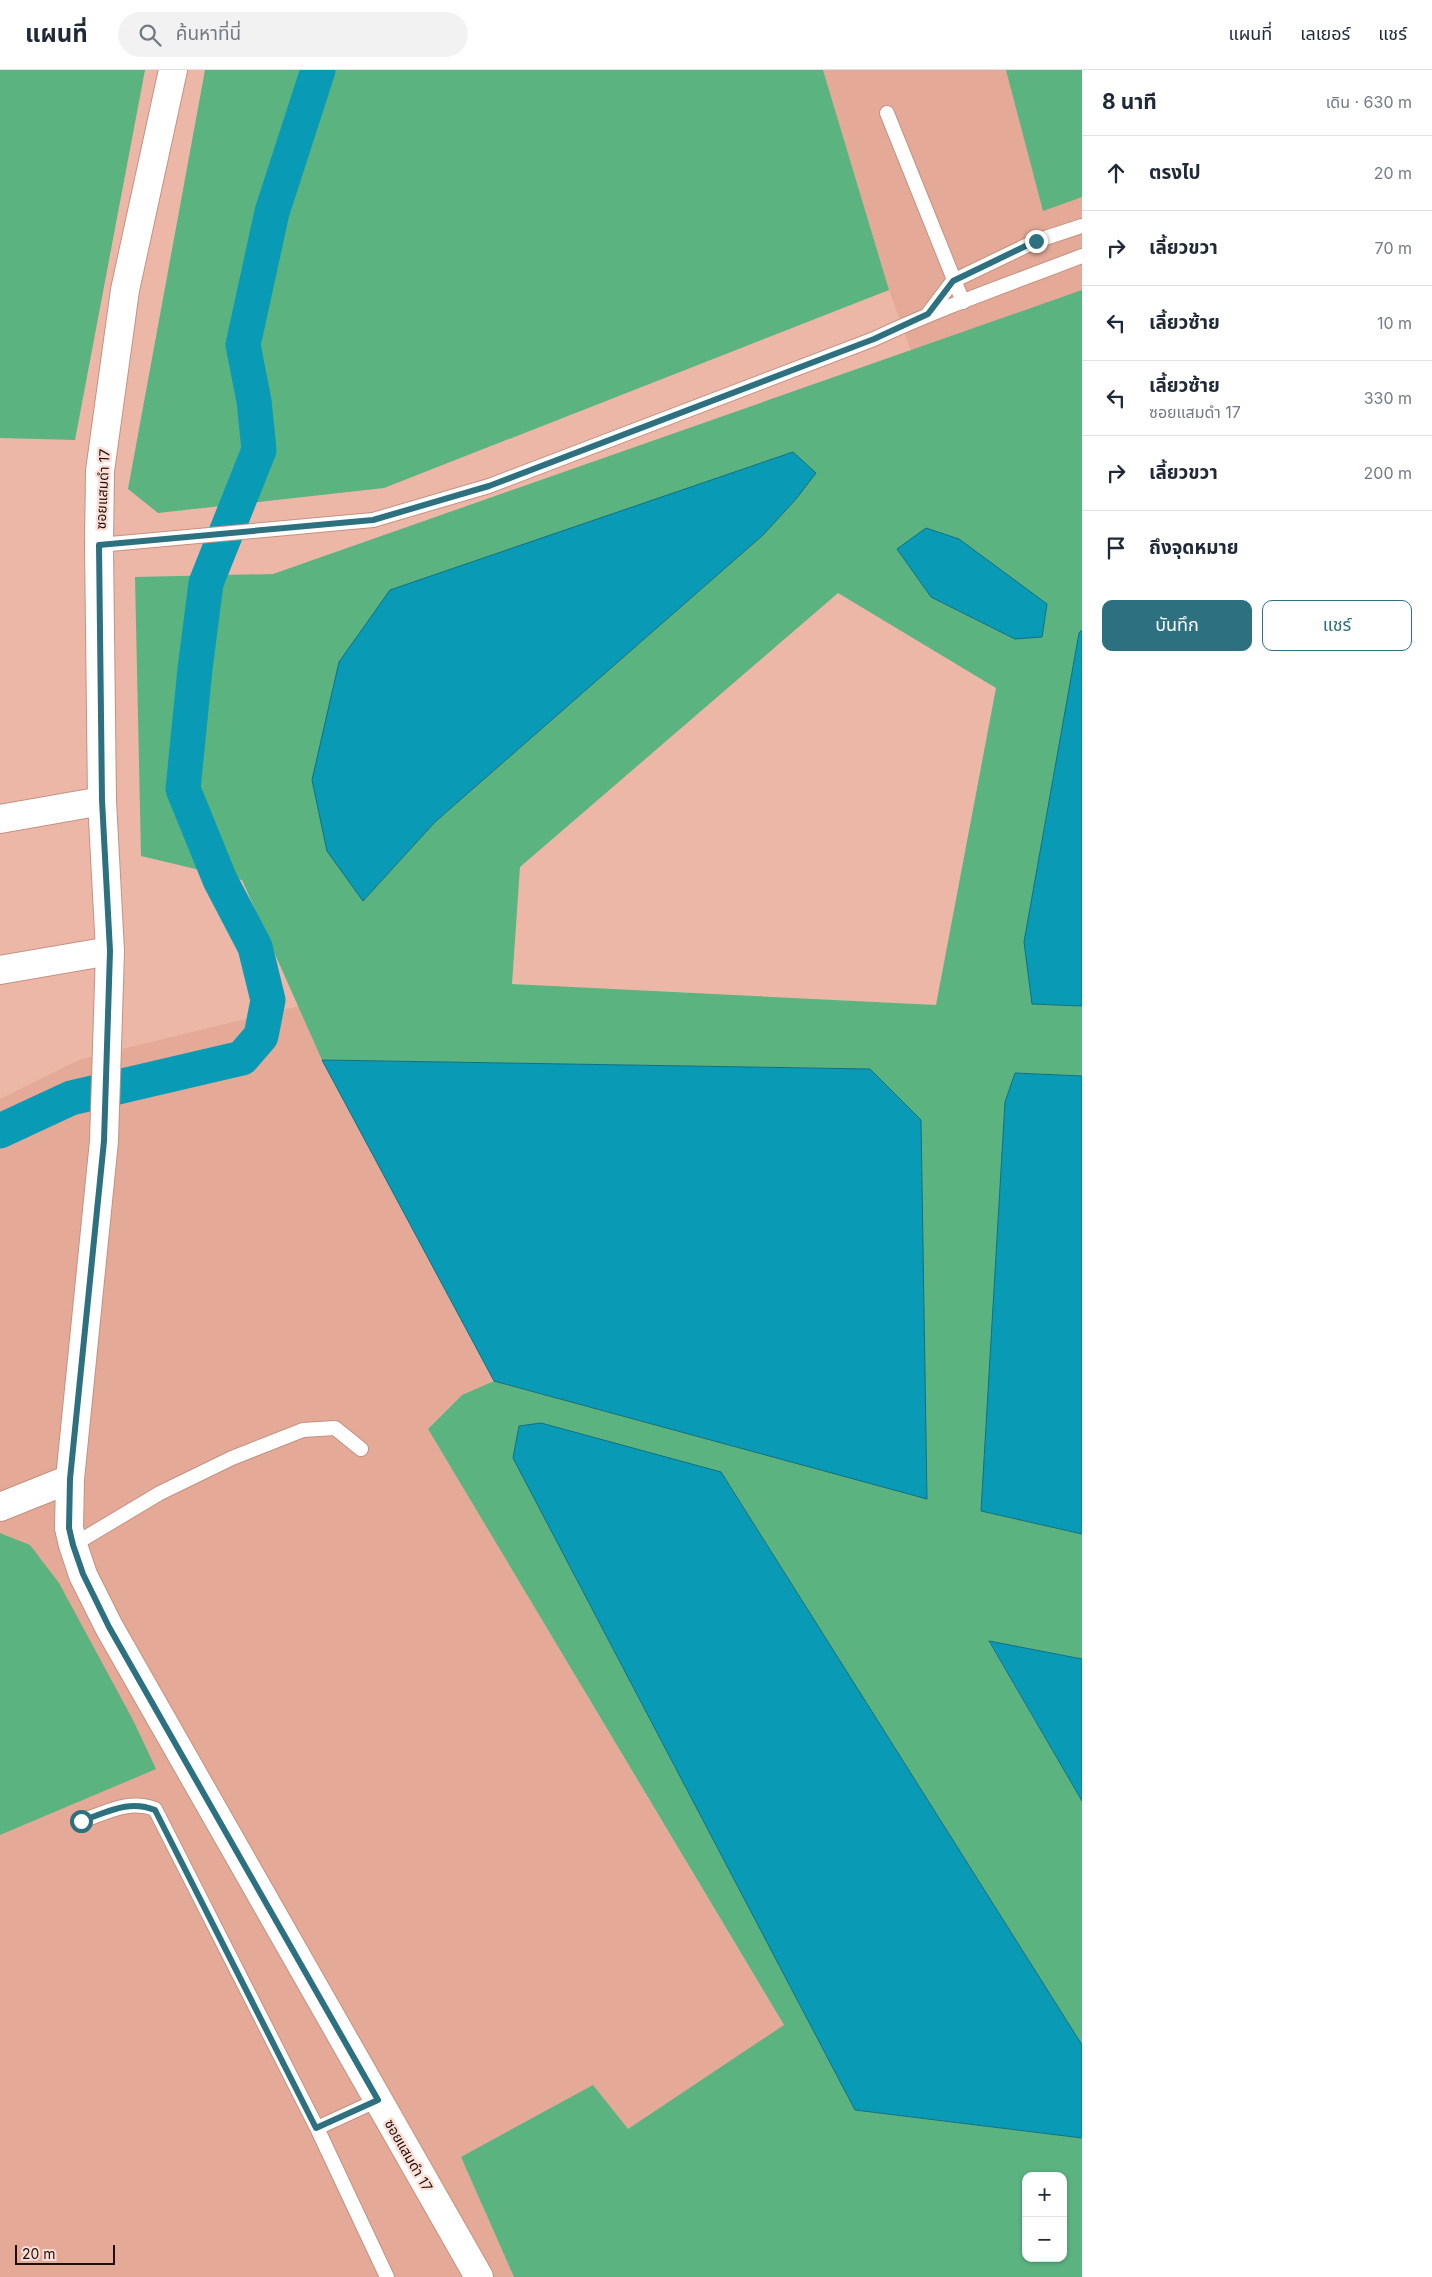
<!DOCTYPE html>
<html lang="th">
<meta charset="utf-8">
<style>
:root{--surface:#fff;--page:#f2f2f3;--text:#1f2937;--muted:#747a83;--line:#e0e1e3;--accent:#2d7181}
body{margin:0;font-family:Inter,"Noto Sans Thai",sans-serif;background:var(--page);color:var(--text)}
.controls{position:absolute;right:15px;bottom:15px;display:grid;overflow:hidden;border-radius:10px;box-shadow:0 1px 4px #0004}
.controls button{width:45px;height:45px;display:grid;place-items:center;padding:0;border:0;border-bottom:1px solid var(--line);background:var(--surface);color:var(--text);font:25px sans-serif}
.scale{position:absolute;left:15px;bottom:12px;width:100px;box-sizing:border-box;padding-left:5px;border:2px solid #1f0d08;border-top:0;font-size:14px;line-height:18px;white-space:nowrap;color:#1f0d08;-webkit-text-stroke:4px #fbdfd7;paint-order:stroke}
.stop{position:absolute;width:15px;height:15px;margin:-11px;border:4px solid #2d7181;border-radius:50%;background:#fff}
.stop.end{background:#2d7181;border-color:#fff;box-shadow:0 1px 5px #0008}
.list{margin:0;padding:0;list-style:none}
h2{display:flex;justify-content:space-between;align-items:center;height:65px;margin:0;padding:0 20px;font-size:21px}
h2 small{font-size:16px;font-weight:400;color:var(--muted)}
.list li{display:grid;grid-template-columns:32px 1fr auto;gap:15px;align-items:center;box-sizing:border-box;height:75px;padding:0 20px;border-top:1px solid var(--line)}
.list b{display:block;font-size:19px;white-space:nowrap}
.list p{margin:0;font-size:16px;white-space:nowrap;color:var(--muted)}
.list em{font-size:16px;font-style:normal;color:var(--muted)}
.actions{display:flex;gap:10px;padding:15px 20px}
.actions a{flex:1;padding:11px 0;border:1px solid var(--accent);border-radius:10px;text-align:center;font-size:18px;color:var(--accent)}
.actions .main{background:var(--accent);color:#fff}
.icon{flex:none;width:28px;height:28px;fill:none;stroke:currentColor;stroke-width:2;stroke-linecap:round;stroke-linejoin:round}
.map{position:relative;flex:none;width:1082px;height:2207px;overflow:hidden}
header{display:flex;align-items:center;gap:30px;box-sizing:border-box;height:70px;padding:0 25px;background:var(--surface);border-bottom:1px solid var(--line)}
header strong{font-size:24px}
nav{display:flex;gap:28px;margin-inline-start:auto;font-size:18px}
.search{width:350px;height:45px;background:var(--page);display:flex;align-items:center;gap:12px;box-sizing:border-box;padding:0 18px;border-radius:28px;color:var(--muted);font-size:19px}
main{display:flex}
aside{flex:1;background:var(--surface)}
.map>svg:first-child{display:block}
.built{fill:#e4a997}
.green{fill:#5bb380;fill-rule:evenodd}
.water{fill:#099bb6;stroke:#107082}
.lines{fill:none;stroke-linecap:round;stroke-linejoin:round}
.canal{stroke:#099bb6;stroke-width:35}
.service-casing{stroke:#c49182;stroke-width:16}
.minor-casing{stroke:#c49182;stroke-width:30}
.tertiary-casing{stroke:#c49182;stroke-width:30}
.service{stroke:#fff;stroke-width:14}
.minor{stroke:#fff;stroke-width:28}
.tertiary{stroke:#fff;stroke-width:28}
.route{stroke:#2d7181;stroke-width:6}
.labels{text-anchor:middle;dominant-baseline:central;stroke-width:5;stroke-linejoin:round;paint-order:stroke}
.street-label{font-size:14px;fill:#1f0d08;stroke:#fbdfd7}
</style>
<header>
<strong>แผนที่</strong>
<div class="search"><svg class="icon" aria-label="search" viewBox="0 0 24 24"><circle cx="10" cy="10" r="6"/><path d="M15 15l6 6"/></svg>ค้นหาที่นี่</div>
<nav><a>แผนที่</a><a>เลเยอร์</a><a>แชร์</a></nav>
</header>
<main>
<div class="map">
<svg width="1082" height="2207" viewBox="0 0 1082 2207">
<rect width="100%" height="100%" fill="#edb7a8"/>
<path class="built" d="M823,0H1082V391L970,443L889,220Z
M299,936L322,990L494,1311L462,1325L428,1359L784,1956L628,2059L461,2087L514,2207H0V1765L155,1699L30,1475L0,1463V1029L81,989Z"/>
<path class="green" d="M0,0H145L75,370L0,368Z
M205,0H823L889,220L384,418L158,443L128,419Z
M1006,0H1082V127L1043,141Z
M1082,220V560L1079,563L1032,934L1082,936V1006L1015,1003L981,1441L1082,1464V1589L989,1572L1082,1731V1975L721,1402L855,2040L1082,2068V2207H514L461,2087L593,2015L628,2059L784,1955L428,1359L462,1325L494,1311L927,1428L870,999L322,990L242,810L141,786L135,507L273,504ZM796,429L763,465L435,752L363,831L390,520ZM838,523L996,618L936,935L512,914L520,797ZM1026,2106H1063V2188H1026Z
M0,1463L30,1475L59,1513L133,1650L156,1699L0,1765Z"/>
<path class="water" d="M793,382L816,403L796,429L763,465L435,752L363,831L327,781L312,710L339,592L390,520Z
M926,458L959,469L1047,534L1042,567L1015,569L931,527L897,479Z
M1082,560V936L1032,934L1024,872L1079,563Z
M322,990L870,999L921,1050L927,1429L494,1311Z
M1015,1003L1082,1006V1464L981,1441L1005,1032Z
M541,1353L721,1402L1082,1975V2068L855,2040L513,1388L519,1356Z
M989,1571L1082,1589V1731Z"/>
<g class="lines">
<path class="canal" d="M0,1061L71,1028L242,988L261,966L268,930L255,877L220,810L183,719L195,599L206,513L259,380L254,331L243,275L272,142L318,0"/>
<g class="service-casing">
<path id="service" d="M887,43L963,232
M928,244L953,211L1036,171L1082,156
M99,475L373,450L489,416L874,269C942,237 1012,213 1082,186
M73,1475L160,1423L232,1388L303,1360L335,1358L361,1379
M81,1751C106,1743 128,1729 155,1739L317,2058L387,2207
M317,2058L378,2030"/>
</g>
<g class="minor-casing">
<path id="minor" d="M0,749L102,731
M0,900L110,881
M0,1437L70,1409"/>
</g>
<g class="tertiary-casing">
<path id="tertiary" d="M173,0L125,220L100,401L99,475L102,731L110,881L108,945L104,1071L70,1409L69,1458L73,1475L83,1505L109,1557L479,2207"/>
</g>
<use href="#service" class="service"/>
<use href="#minor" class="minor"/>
<use href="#tertiary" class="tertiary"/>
</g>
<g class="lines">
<path class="route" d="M81,1751C106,1743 128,1729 155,1740L316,2058L378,2030L109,1557L83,1504L73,1475L69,1458L70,1409L104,1071L108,945L110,881L102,730L99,475L373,450L489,416L874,269L928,244L953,211L1036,171"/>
</g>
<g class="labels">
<g class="street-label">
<text transform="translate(102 419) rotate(-87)">ซอยแสมดำ 17</text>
<text transform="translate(409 2085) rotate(60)">ซอยแสมดำ 17</text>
</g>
</g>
</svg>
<div class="controls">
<button>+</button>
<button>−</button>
</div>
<div class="scale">20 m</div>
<div class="stop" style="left:81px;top:1751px"></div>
<div class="stop end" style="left:1036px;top:171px"></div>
</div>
<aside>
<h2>8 นาที<small>เดิน · 630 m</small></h2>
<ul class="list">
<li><svg class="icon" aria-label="ahead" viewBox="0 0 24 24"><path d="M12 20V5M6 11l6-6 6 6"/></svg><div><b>ตรงไป</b></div><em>20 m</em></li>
<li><svg class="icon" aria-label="right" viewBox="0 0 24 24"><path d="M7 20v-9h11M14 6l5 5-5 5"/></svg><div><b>เลี้ยวขวา</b></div><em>70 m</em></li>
<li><svg class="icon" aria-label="left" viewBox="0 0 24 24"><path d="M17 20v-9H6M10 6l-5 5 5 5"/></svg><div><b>เลี้ยวซ้าย</b></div><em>10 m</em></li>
<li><svg class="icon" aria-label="left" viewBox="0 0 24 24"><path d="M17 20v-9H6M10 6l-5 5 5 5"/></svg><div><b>เลี้ยวซ้าย</b><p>ซอยแสมดำ 17</p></div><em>330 m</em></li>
<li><svg class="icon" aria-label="right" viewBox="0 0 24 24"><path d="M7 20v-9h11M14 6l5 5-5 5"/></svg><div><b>เลี้ยวขวา</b></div><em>200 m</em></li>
<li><svg class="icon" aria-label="arrive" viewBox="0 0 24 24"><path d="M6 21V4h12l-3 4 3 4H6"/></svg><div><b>ถึงจุดหมาย</b></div></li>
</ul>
<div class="actions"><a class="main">บันทึก</a><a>แชร์</a></div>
</aside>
</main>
